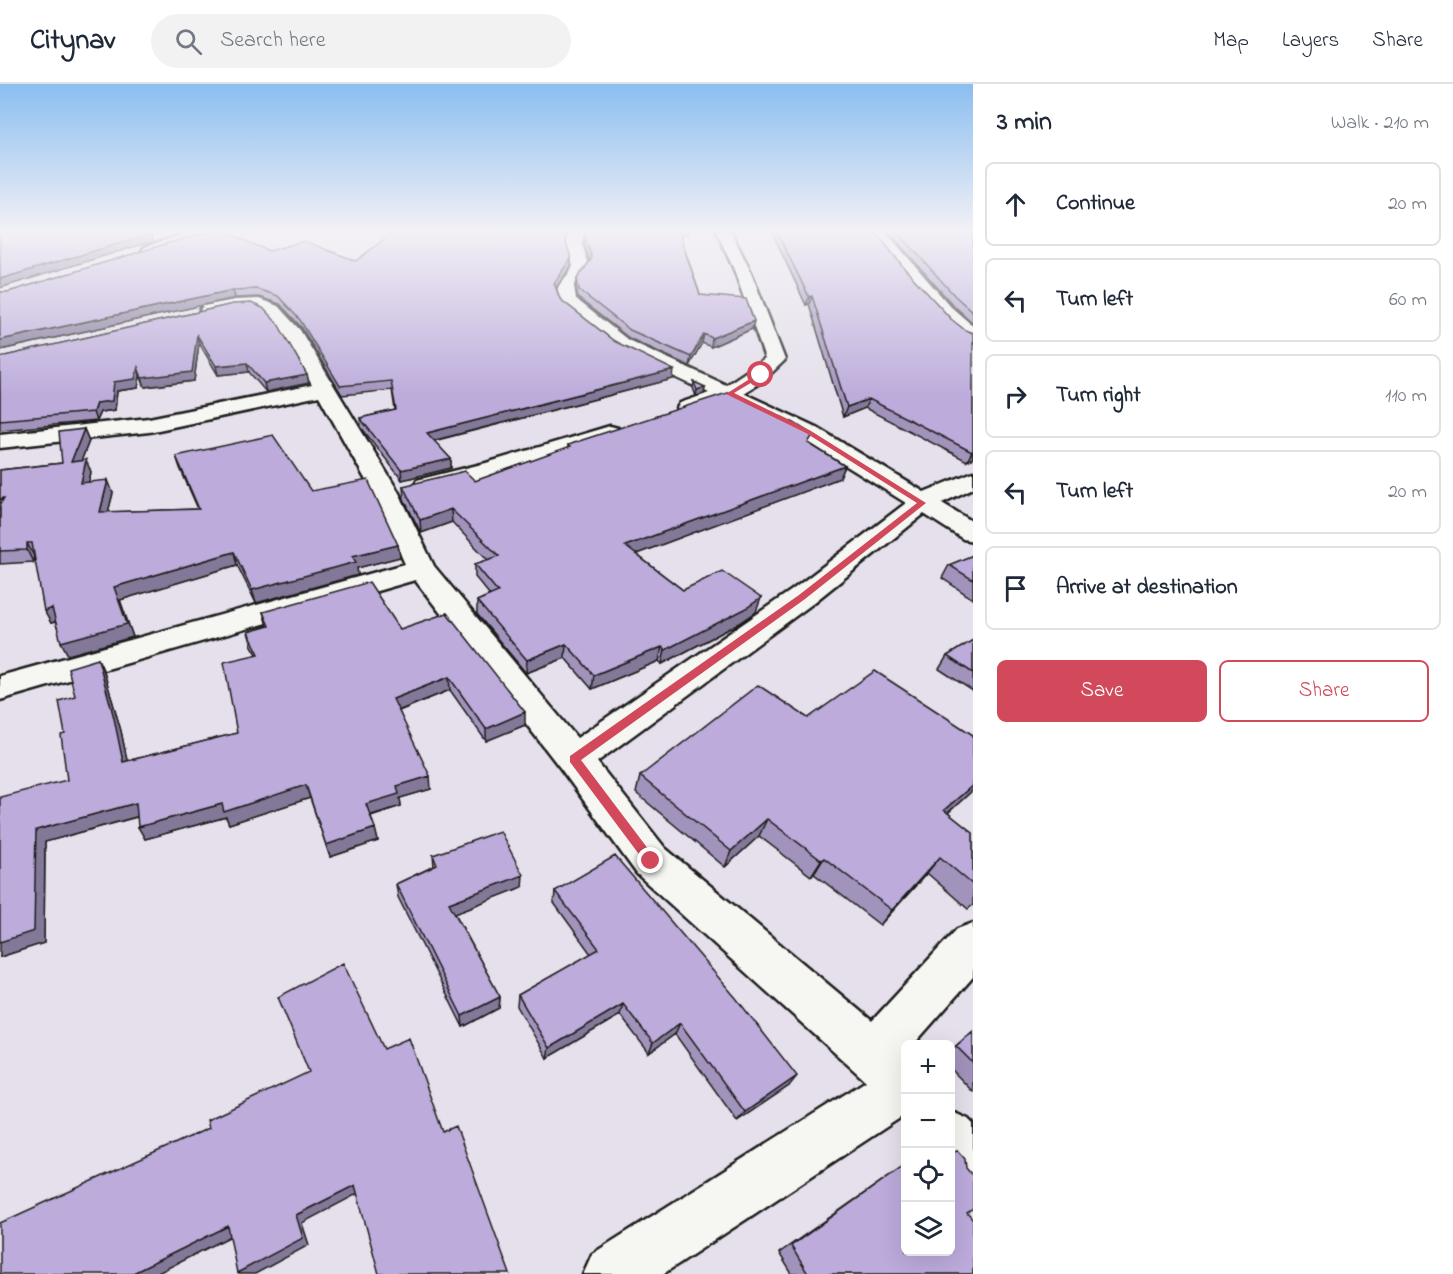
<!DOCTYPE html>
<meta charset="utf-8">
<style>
:root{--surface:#fff;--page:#f2f2f3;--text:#1f2937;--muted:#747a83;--line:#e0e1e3;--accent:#d1495b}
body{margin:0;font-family:"Indie Flower",sans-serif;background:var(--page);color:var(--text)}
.controls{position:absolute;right:18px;bottom:18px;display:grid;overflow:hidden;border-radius:9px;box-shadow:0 6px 24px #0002}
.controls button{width:54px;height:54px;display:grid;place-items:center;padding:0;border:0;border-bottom:2px solid var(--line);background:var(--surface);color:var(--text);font:30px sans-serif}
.stop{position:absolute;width:18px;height:18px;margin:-14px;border:4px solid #d1495b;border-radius:50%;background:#fff}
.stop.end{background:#d1495b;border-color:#fff;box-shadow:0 2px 6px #0008}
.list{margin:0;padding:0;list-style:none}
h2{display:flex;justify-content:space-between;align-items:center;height:78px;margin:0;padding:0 24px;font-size:26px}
h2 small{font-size:20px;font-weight:400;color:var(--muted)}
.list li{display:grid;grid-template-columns:39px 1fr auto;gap:18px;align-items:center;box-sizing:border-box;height:84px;margin:0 12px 12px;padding:0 12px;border:2px solid var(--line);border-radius:9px}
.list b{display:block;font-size:22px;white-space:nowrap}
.list em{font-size:20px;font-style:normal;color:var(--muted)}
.actions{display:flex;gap:12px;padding:18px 24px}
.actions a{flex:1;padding:14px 0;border:2px solid var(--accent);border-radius:9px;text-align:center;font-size:21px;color:var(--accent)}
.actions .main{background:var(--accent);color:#fff}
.icon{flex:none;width:33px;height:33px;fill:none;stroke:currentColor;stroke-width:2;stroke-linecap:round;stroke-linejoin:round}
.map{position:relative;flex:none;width:973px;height:1190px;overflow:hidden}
header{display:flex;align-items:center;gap:36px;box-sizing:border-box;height:84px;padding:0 30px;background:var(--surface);border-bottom:2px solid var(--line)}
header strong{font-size:28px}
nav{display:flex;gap:33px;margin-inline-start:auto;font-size:21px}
.search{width:420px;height:54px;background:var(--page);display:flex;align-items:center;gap:15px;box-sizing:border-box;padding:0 21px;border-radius:33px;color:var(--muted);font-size:22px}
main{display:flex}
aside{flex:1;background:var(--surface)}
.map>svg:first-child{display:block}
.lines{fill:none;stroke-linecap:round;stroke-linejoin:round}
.minor-casing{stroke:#1c1c1c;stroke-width:5}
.minor{fill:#f6f6f2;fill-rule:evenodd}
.wall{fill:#a293bc;stroke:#1c1c1c;stroke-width:1.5}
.shaded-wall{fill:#847899;stroke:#1c1c1c;stroke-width:1.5}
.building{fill:#bcabdb;stroke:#1c1c1c;stroke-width:1.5}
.route{fill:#d1495b}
</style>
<header>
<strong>Citynav</strong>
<div class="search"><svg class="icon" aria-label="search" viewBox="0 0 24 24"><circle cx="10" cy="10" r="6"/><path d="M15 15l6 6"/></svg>Search here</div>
<nav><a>Map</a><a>Layers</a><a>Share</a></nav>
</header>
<main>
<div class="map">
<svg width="973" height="1190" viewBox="0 0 973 1190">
<rect width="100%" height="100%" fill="#e5e0eb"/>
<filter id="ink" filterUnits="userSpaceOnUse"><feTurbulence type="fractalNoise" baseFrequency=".0167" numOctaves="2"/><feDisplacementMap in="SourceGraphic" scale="12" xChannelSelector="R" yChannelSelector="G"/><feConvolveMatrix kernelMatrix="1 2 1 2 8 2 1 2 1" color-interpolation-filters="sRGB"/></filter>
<g filter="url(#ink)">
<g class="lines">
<g class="minor-casing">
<path id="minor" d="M197,146H220L218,149L155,169H145L142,166L145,163Z
M570,146H584L582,160L589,182L574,202L576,215L628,256L726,301L765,275L735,188L716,146H730L751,188L785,276L763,297L743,309L816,343L924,408L973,388V404L942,419L973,438V457L963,455L924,430L812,520L597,678L665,764L872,937L957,845L973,839V893L914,960H906V1030L663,1190H583L592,1170L866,997L637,790L561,685L415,496L0,616V592L405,480L373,409L319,312L149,348L0,364V350L149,334L312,301C302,283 278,230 256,225C242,222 223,229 209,231L203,230L200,226L203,222L235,216L259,215L278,222L300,246L399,409L434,482L577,654L792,506L906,419L800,353L726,317C712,323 695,332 680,329L677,324L680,319L709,309L614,264L559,218C552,199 567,197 573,182L566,160Z
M869,146H884L950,222L973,242V258C949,252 886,169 869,146Z
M610,342L618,344L621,349L618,354L502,390L426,408L417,406L414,401L417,396L486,379Z
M950,1027L968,1035L973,1040V1104L954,1097L950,1092Z"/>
</g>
<use href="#minor" class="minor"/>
</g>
<path class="wall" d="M585,146H688V150H682V154H681L700,211L752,245L711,263L702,259L689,282L629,254L578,214L576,203L577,195L590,177L584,160Z
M771,146H874L904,184L951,235L973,374L967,377L865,324L843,333L809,220L806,221Z
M887,146H973V239L952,220Z
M565,157L571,174V182L556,203L560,215L614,257L673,295L434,357L451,375V384L402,396L361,343L360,334L395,326L392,306L342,311L302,244L280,220L259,213L235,214L0,266V208H8L269,167L356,177Z
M233,220L307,291L309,299L266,308L249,288L218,291L199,259L194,297L145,303L140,292L138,304L117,307L115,326L100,328L96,337L0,346V273Z
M694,298L705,303L704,310L696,312L693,304Z
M84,345L89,357L81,377L91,388L89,398L113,409L108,428L198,425L180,384L176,372L311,407L398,461L400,473L357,484L358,491L256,519L237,481L120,516L133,553L68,571L55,538L51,539L34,472L33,478L0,480V386L62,379Z
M810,360L845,382L840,394L636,470L683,506L756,528L740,539L662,580L659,577L592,605L565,574L526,589L477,530V517L490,511L475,493V480L488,476L452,438L421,449L404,415L403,402L475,397L568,364V361Z
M973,471V515L942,494L949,481Z
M263,528L400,545L525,641L486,657L450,606L399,627L431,705L400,714L401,722L371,732L378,757L330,773L310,714L229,740L226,733L145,755L137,733L45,758L44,859L0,873L67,696L65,650L75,612L98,575L104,588L121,647L127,677L237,649L257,570L252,562L248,548L267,542Z
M973,556V607L939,585L947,572Z
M808,634L973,651V706L948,729L973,749V821L968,825L927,789L880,841L814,790L811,792L759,752L725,783L636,709L640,692Z
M433,771L522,803L455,829L500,913L499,924L463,943L398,813L396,800L434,782Z
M555,807L789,1002L737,1037L675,950L649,969L620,931L547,974L517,922L518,911L591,870L554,819Z
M973,947V1008L951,985V966Z
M957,1066L967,1129L973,1190H792L779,1169L906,1080V1167H951V1070Z"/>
<path class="shaded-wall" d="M567,146H569L564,161V153Z
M151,150L153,157L0,204V195Z
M571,174V182L554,207V199Z
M233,206L235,214L0,266V256Z
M812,212L809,220L806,221L809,213Z
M754,237L752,245L711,263L712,254Z
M704,250L702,259L689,282L691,273Z
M197,251L199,259L194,297L145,303L142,294Z
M247,279L249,288L218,291L216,282Z
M138,283L140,292L138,304L117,307L115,326L100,328L96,337L93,328L96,319L114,298Z
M674,286L673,295L428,358L427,349Z
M307,291L309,299L266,308L264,299Z
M705,303L704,310L696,312L697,306Z
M869,315L865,324L843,333L847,323Z
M84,345L89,357L76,390L71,378Z
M973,367V374L967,377L972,368Z
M451,375V384L402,396L401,386Z
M86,376L91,388L86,411L81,399Z
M845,382L840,394L623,475L625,462Z
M108,396L113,409L105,440L100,428Z
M451,425L452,438L421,449L420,436Z
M27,459L34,472L33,478L27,466Z
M398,461L400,473L357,484L358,491L256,519L252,506L352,472Z
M234,468L237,481L120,516L133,553L68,571L61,558L114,503Z
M761,514L756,528L740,539L662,580L665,566Z
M52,524L58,537L51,539L44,527Z
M566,560L565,574L526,589L527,576Z
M662,563L659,577L592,605L594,591Z
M98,575L104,588L121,647L130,691L123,678Z
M449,593L450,606L395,628L393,615Z
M525,628V641L486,657V645Z
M430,692L431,705L400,714L401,722L368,732L366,720L397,702Z
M306,701L310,714L229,740L226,733L145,755L138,743L222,720Z
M973,701V706L932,743L944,726Z
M136,719L143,731L45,758L44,859L0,873V858L36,746Z
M767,735L759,752L725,783L731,767Z
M375,744L378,757L330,773L326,761Z
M940,773L927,789L880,841L892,826Z
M824,774L814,790L811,792L821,776Z
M523,791L522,803L450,831L449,819Z
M500,913L499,924L463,943L462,932Z
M623,920L620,931L547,974L549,964Z
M680,939L675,950L649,969L653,959Z
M797,992L789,1002L737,1037L745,1028Z
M355,1101L359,1109L302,1139L309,1161L255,1190H239L237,1189L296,1131Z
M228,1142L237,1149L156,1190H131Z"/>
<path class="building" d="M0,146H138L151,150L0,195Z
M217,146H220L269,167L304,157L356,177L396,146H567L564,153L571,174L554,199L560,215L614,257L674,286L427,349L451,375L401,386L360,334L396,326L391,297L340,302L300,236L278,212L257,205L233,206L0,256V208H8L175,157Z
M585,146H683L678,147L700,211L746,215L754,237L712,254L704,250L691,273L630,246L579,206L577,195L592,174L585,153Z
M776,146H874L904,184L951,235L965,246L973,249V367L972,368L869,315L847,323L812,212L809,213Z
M896,146H973V228L955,212Z
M251,219L263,224L278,240L307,291L264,299L247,279L216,282L197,251L192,288L142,294L138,283L135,295L114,298L112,317L96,319L93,328L0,336V273L233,220Z
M694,298L705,303L697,306Z
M730,308L794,339L813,351L808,359L845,382L625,462L683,506L722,487L761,514L745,525L665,566L662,563L594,591L566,560L527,576L477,517L498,508L475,480L499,472L451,425L420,436L403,402L465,387L475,397L570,363L568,361L573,359Z
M84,345L71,378L86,376L81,399L108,396L100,428L199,425L176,372L273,351L311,407L368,396L398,461L352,472L356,478L252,506L234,468L114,503L127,540L61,558L52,524L44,527L32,459H27V466L0,467V421L4,414L0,415V386L62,379L59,348Z
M973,471V496L949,481Z
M369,498L400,545L447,529L525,628L486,645L449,593L393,615L430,692L397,702L399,710L366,720L375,744L326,761L306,701L224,728L222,720L138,743L136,719L36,746L34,847L0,858V713L67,696L61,651L65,650L59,617L75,612L68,584L98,575L114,634L123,678L237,649L224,578L259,570L248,548L269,542L263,528Z
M973,556V589L947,572Z
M875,587L973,651V701L944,726L973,749V801L940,773L892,826L824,774L821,776L767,735L731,767L640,692L758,601L808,634Z
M500,747L523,791L449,819L500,913L462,932L396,800L437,781L433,771Z
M615,772L736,914L797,992L745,1028L680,939L653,959L623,920L549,964L518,911L599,865L555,807Z
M343,879L384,965L409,954L443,1048L456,1042L510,1190H379L355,1101L296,1131L303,1154L237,1189L228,1142L131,1190H0V1139L209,1044L207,1036L309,988L278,913Z
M973,948V979L956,962Z
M957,1066L965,1075L966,1084L971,1090L973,1091V1125L967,1129L973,1136V1190H808L791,1162L906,1080V1167H951V1071Z"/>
</g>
<linearGradient id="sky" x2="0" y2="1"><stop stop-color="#8bbef0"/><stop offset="0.47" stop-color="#f3f1f6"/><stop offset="1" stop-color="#f3f1f6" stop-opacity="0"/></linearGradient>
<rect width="973" height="313" fill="url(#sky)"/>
<path class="route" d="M759,289L764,291L734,309L811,347L926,419L805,515L581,676L655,774L657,777L651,783L647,781L570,678V672L799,511L917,419L806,349L726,310Z"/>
</svg>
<div class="controls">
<button>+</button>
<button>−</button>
<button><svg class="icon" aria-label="locate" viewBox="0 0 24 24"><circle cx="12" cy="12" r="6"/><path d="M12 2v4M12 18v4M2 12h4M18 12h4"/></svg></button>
<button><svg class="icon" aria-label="layers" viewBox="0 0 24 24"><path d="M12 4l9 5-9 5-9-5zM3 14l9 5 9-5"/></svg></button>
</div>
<div class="stop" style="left:761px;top:291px"></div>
<div class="stop end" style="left:651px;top:777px"></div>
</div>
<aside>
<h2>3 min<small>Walk · 210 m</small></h2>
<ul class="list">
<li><svg class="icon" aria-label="ahead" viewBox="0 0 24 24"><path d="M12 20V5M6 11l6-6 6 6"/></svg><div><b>Continue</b></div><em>20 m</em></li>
<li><svg class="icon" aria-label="left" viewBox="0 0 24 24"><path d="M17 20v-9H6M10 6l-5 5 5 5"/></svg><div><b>Turn left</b></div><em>60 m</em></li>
<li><svg class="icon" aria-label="right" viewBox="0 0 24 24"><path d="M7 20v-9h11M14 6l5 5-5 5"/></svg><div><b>Turn right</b></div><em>110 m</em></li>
<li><svg class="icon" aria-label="left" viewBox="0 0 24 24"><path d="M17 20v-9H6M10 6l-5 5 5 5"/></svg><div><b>Turn left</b></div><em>20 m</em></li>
<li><svg class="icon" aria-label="arrive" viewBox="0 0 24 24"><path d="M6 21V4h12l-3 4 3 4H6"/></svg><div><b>Arrive at destination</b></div></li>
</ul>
<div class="actions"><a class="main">Save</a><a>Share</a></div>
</aside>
</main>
